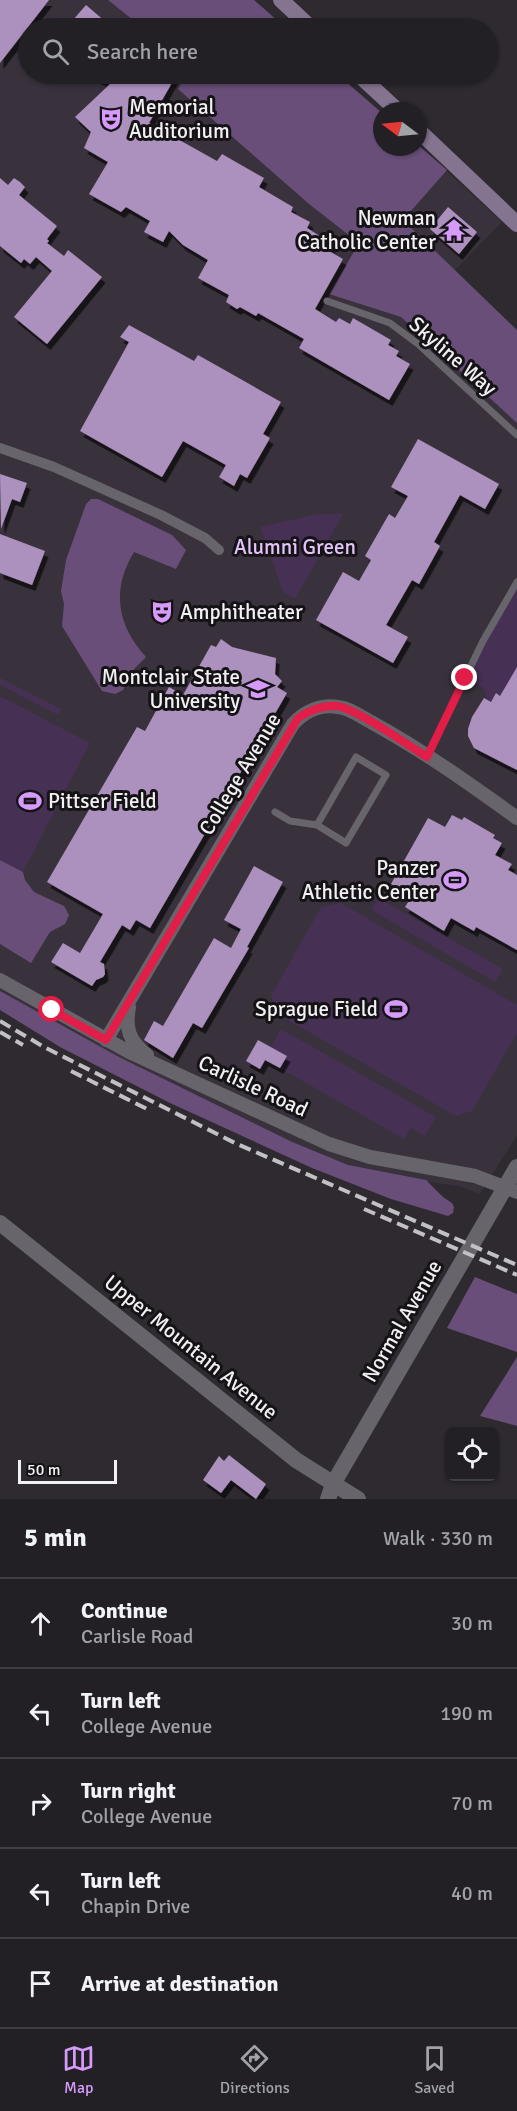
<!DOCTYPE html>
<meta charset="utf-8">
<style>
:root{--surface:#222024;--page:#2a282c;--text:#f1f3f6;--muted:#a2a3a6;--line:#3f3e41;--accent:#d69bfa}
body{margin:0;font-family:Signika,sans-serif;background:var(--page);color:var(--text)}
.controls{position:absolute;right:18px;bottom:18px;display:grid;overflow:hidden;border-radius:9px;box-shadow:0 2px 4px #0004}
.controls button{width:54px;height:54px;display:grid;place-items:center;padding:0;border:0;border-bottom:2px solid var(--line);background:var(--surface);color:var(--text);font:30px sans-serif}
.compass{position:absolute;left:373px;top:102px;width:54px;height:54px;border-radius:50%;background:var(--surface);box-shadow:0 2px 4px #0004;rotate:286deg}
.scale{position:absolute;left:18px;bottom:15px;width:99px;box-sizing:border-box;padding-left:6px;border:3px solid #f2f0f4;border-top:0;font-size:16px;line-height:21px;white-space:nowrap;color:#f2f0f4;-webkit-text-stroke:4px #151316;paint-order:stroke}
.stop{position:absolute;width:18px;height:18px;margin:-14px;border:4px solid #e11d48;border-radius:50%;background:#fff}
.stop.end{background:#e11d48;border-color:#fff;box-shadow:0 2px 6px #0008}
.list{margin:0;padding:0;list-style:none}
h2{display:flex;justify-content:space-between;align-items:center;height:78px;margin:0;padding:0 24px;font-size:26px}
h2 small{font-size:20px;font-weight:400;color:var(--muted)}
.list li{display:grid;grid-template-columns:39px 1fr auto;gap:18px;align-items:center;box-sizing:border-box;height:90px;padding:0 24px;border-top:2px solid var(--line)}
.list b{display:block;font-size:22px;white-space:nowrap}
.list p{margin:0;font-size:20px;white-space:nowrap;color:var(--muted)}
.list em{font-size:20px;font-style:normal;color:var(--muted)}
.icon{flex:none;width:33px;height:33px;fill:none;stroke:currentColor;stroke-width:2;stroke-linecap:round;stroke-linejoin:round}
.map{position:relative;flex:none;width:517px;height:1499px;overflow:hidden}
.search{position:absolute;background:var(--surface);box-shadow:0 2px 4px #0004;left:18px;right:18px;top:18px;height:66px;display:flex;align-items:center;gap:15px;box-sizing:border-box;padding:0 21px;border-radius:33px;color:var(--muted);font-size:22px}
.sheet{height:528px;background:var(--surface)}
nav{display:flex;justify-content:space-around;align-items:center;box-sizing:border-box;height:84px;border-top:2px solid var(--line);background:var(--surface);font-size:16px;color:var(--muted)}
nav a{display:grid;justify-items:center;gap:3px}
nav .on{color:var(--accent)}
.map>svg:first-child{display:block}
.built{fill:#39323d}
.green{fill:#463054}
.forest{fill:#684e78}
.building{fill:#ac90be;filter:url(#shadow)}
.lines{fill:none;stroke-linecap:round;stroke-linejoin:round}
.service{stroke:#68646b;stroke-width:7}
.pedestrian{stroke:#68646b;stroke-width:10}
.minor{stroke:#68646b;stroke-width:14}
.tertiary{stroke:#68646b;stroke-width:16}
.secondary{stroke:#857490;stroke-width:16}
.rail{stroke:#c3c0c5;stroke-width:4;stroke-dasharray:12 6;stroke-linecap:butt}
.route{stroke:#e11d48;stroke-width:8}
.labels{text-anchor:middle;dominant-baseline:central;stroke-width:6;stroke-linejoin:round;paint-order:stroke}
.poi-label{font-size:21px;fill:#f2f0f4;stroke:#151316;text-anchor:end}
.street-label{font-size:21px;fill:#f2f0f4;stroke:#151316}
.park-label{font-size:21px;fill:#e4c3fa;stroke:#151316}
</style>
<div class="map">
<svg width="517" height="1499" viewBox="0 0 517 1499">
<defs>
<filter id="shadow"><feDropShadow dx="3.5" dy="6" stdDeviation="0" flood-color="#0009"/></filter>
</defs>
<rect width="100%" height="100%" fill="#2e2a30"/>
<path class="built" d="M0,0H254L286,28H28V74H337L382,113V147H418V145L502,222L430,296L517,379V1135L480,1194L459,1186L337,1170L0,1000Z"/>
<path class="green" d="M317,514H343L295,599L283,592L260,527Z
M517,582V681L500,696L496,694L491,702L487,700L484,688L465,678Z
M0,678L61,709L58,715L0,685Z
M0,696L90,743L23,872L0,860Z
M378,898L503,969L495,982L371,910Z
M341,903L517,1005V1033L472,1111L456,1116L277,1014L271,996L321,907Z
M281,1029L436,1117L425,1136L411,1128L404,1139L280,1068L287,1056L271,1047Z"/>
<path class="forest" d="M108,0H254L286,28H143Z
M186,74H337L382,113V147H418V145L447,170L403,220L517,330V423L401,317L329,294L359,243L309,204L178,89Z
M91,499H98L172,535L186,550L176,569L134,552C111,590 117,625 146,657L134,669L123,690L115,694L102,691L62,626L64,604L61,591L66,560L86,504Z
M0,860L23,872L25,880L34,892L64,906L69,915L65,924L50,932L31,963L0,944Z
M0,991L119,1057L290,1141L348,1165L426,1180L443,1197L452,1203L454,1207L453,1213L448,1216L391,1199L312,1168L170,1103L60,1047L0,1010Z
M475,1277L517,1294V1352L447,1328Z
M517,1357V1426L480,1416Z"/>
<path class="building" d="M0,0H49L0,63Z
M86,5L113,28H66Z
M89,74H177L149,123L217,161L222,154L264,178L259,187L293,207L291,212L310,222L307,228L333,244L329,251L343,259L315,309L336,322L339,318L350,324L353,318L391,340L388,345L399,351L396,356L410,364L389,400L299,348L304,339L258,313L256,316L240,307L237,309L226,302L229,295L198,278L208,260L183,245L169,231L163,242L144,232L150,221L126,207L121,212L89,194L108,162L84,148L91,132L75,117L110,84Z
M0,178L8,185L14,178L20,182L25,187L19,195L57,226L47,239L49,241L47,243L64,256L68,250L102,277L47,344L14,317L52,271L36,257L30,264L24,259L21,263L0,246Z
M448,207L477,232L459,254L430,229Z
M129,325L194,361L198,355L281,402L263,434L270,438L247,478L240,474L234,486L219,477L226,465L183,441L162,477L80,431L129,342L120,337Z
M418,439L499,484L485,509L460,495L434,542L440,546L419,584L412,580L386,625L408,637L393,663L316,620L343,572L359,581L371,560L365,556L389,514L395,518L408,496L391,487Z
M0,474L27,483L20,502L12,499L1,529Z
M0,534L45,551L32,585L0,573Z
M221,639L232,647L276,658L275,674L282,681L277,687L287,693L150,928L136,920L130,930L122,925L100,962L104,964L105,974L103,977L96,980L92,986L51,962L63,943L80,953L103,914L47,882L137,727L145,731L169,687L183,695L211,645L216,647Z
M517,667V770L474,748L468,736V729L472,717L484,698L491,702L496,693L500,696Z
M452,815L462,820L464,817L495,835L493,838L502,843L495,855L512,864L508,870L517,875V950L476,927L474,931L451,918L444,931L405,907L412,896L391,884L428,818L445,827Z
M254,866L283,882L247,947L249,948L202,1028L193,1023L173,1058L144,1040L154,1021L163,1026L214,938L231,948L241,929L224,920Z
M258,1040L287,1056L280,1068L265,1060L260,1069L246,1061Z
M229,1455L266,1484L256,1499L231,1480L221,1493L203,1480L219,1456L224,1461Z"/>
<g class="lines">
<path class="service" d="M327,301L390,323L418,344L517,435
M427,757L483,641L517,582
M275,812L290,821L317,825L356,757L386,775L346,843L317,825"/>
<path class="pedestrian" d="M0,448L54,467L161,515L205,538L219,550"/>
<path class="minor" d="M0,980L129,1052L329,1144L370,1157L475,1176L517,1192
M129,1007C125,1029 129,1041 147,1055
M106,1040L293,724C305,711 321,704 338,707C350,708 361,717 371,722C422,750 470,784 517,818"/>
<path class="tertiary" d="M0,1223L296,1460L358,1499
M328,1499L333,1484L517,1167"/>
<path class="secondary" d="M281,0L311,28
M358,74L398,111
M418,130L517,224"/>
<path class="rail" d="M0,1021L44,1047L237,1144L517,1265
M0,1032L23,1045
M71,1071L151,1111
M364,1209L517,1275"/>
</g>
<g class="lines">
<path class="route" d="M52,1010L106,1040L298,718C310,710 323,705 337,706C357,709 408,745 427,757L465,678"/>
</g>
<defs>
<g id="theatre-bare" transform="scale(1.8)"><path d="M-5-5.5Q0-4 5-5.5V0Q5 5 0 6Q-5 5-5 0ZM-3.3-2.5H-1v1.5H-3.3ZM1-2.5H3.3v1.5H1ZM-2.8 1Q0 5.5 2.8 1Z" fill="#d69bfa" stroke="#151316" stroke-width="2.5" paint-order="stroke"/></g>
<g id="temple-bare" transform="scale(1.8)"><path d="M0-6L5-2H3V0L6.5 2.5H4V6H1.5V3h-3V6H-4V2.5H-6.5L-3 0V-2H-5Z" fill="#d69bfa" stroke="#151316" stroke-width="2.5" paint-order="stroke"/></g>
<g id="university-bare" transform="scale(1.8)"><path d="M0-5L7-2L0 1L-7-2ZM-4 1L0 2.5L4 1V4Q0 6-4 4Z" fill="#d69bfa" stroke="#151316" stroke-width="2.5" paint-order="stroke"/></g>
<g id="stadium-bare" transform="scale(1.8)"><path d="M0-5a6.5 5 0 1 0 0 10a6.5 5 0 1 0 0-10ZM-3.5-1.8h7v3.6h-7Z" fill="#d69bfa" stroke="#151316" stroke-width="2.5" paint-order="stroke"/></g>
</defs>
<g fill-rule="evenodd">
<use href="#theatre-bare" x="111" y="119"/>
<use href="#temple-bare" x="454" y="230"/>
<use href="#theatre-bare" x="162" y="612"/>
<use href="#university-bare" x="258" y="689"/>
<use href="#stadium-bare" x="30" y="801"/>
<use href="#stadium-bare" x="455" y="880"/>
<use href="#stadium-bare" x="396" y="1009"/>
</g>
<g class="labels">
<g class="poi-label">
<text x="129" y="107" text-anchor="start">Memorial<tspan x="129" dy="24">Auditorium</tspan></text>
<text x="436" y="218">Newman<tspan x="436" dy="24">Catholic Center</tspan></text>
<text x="180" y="612" text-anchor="start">Amphitheater</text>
<text x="240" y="677">Montclair State<tspan x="240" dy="24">University</tspan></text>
<text x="48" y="801" text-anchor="start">Pittser Field</text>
<text x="437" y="868">Panzer<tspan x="437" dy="24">Athletic Center</tspan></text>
<text x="378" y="1009">Sprague Field</text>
</g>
<g class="street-label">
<text transform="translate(453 356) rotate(41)">Skyline Way</text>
<text transform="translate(240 774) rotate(-59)">College Avenue</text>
<text transform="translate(253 1086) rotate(25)">Carlisle Road</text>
<text transform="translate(402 1321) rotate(-60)">Normal Avenue</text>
<text transform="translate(191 1347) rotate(39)">Upper Mountain Avenue</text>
</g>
<g class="park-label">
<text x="295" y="547">Alumni Green</text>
</g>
</g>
</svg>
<div class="controls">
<button><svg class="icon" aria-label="locate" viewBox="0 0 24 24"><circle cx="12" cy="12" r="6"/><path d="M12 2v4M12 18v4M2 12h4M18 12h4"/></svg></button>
</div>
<svg class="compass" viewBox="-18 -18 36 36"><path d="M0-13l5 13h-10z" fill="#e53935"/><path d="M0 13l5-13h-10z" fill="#a2a3a6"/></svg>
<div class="scale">50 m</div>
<div class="stop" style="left:52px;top:1010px"></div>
<div class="stop end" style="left:465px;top:678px"></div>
<div class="search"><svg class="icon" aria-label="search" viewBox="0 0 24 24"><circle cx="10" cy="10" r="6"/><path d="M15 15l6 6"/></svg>Search here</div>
</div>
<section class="sheet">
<h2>5 min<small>Walk · 330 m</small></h2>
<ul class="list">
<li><svg class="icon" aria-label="ahead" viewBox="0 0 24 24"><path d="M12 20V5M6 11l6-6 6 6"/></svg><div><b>Continue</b><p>Carlisle Road</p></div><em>30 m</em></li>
<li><svg class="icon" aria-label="left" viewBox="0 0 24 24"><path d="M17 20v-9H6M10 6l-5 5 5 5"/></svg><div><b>Turn left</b><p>College Avenue</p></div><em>190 m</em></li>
<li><svg class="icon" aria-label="right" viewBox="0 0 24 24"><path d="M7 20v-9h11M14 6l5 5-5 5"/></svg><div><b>Turn right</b><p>College Avenue</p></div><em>70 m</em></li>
<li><svg class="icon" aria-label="left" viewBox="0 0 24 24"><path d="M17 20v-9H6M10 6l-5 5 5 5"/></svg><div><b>Turn left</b><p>Chapin Drive</p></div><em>40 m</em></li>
<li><svg class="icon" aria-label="arrive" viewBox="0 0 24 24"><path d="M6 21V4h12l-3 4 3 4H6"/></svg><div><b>Arrive at destination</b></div></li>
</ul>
</section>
<nav>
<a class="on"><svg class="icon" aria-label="map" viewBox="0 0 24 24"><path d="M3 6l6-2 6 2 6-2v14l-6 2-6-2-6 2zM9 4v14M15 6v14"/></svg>Map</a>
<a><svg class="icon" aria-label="directions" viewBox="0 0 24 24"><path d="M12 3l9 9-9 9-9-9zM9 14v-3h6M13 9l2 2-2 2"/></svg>Directions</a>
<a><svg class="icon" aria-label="saved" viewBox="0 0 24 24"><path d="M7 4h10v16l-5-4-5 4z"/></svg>Saved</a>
</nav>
